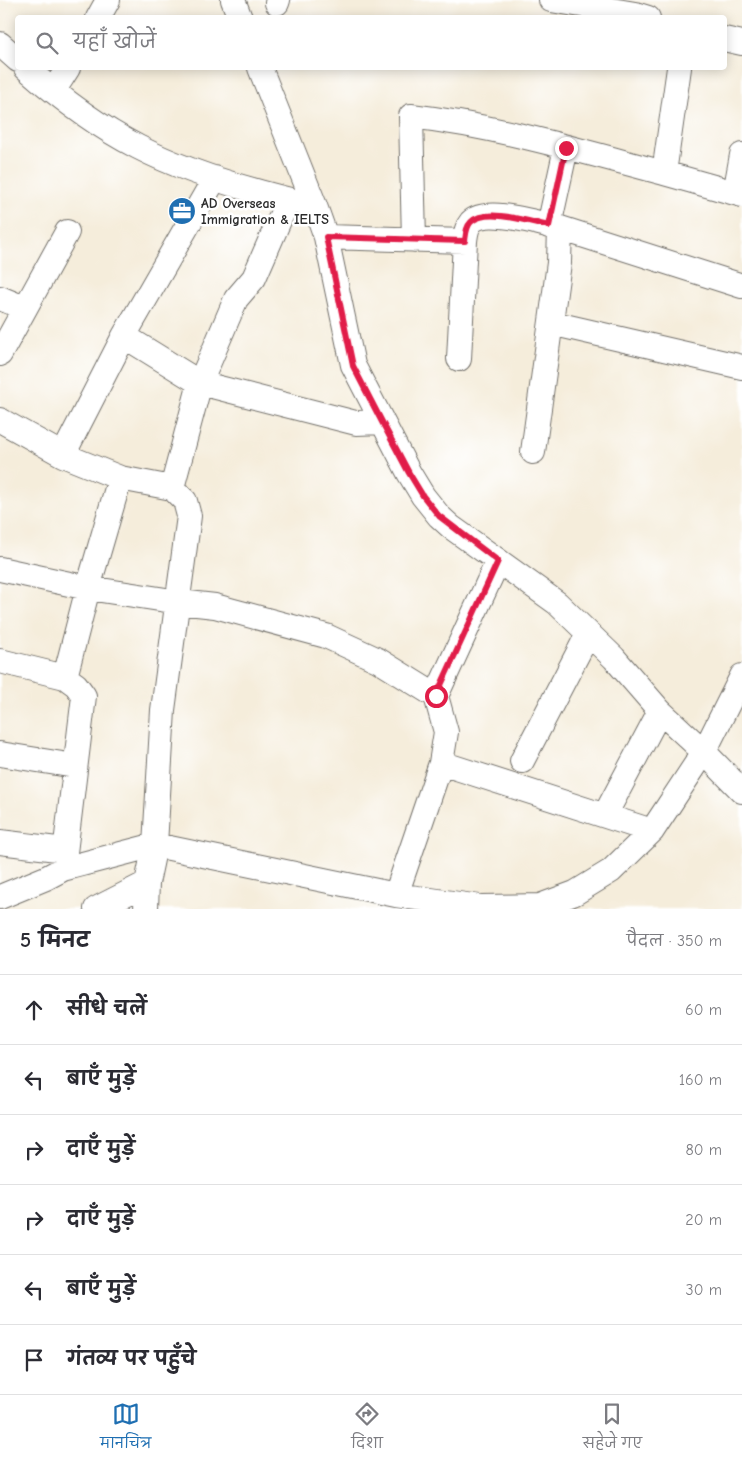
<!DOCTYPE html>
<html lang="hi">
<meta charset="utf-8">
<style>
:root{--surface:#fff;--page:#f7f7f7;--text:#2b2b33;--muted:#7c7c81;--line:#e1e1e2;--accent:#1f6fb2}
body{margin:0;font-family:"Comic Neue","Playpen Sans Deva",sans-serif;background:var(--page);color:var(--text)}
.stop{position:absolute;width:15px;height:15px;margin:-11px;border:4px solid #e11d48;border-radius:50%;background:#fff}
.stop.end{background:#e11d48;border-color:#fff;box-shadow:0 1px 5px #0008}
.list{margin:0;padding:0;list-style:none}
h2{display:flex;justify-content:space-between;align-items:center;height:65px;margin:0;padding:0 20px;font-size:21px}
h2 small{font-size:16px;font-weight:400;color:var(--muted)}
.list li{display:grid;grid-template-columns:32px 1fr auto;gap:15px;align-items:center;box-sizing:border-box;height:70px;padding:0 20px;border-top:1px solid var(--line)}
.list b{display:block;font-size:19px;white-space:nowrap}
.list em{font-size:16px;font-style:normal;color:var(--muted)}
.icon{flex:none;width:28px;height:28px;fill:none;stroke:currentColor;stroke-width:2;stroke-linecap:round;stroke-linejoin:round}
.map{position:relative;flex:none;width:742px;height:909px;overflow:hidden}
.search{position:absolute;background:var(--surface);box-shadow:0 2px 12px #0003;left:15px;right:15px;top:15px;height:55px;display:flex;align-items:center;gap:12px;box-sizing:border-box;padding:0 18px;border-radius:5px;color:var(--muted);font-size:19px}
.sheet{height:485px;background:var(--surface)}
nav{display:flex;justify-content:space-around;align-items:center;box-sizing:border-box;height:70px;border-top:1px solid var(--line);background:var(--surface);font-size:14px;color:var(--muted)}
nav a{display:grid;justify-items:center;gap:2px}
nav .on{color:var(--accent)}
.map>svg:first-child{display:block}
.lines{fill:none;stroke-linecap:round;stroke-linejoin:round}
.minor-casing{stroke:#726f69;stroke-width:26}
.minor{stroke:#fff;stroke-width:24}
.route{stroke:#e11d48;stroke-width:6}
.labels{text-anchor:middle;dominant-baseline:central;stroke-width:5;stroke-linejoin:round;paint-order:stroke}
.poi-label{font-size:14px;font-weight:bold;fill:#2b2b2b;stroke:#fff;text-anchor:start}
</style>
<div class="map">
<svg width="742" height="909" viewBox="0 0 742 909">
<rect width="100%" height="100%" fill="#fff"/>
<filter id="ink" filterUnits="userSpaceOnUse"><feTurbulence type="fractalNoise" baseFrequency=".02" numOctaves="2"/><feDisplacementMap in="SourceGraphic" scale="10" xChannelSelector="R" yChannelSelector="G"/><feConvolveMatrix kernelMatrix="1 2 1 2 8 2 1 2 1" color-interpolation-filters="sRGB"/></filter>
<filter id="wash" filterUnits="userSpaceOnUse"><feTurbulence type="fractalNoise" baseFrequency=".0096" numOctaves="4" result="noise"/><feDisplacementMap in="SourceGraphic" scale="20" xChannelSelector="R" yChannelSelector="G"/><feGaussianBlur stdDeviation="1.12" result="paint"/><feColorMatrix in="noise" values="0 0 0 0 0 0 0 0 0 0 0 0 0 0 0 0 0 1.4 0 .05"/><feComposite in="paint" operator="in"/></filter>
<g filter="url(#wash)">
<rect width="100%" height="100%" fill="#f5eddb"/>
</g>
<g filter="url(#ink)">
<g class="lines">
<g class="minor-casing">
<path id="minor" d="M233,0L240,18
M551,0L635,14L648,18
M277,3L278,0
M98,18L108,0
M724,39L742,43
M0,44L18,60
M26,68C60,98 97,126 138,147C190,174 258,193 315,206
M260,68L315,206L326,237L353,365L409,473L423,496L439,516L451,527L557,603L614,658L660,711L704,752L742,791
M679,68L664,173L742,195
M54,90L68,68
M735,193L742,155
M549,226L566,148
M560,228L742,286
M326,237L465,241C466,234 466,228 471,222C487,206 540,224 560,228L559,263L533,452
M414,240L411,116C497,126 581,151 664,173
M0,298L24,308
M551,323L742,367
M124,336L200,383L356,423L382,422
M0,354L67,232
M459,359L465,241
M0,420L63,455L120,478
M63,455L124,336L215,178
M172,488L200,383L236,299L254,278L288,200
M0,569L88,588L179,602L215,606L326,636L378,660L436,696L446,732L441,763L396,895L155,845L63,869L84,696L76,685L65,677L0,661
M65,677L88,588L120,478L172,488L185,501L189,516L163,710L155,845L147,883L146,909
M436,696L498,561
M0,754L75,766
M522,761L588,634
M441,763L652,831
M605,815L660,711
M0,842L65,850
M396,895L480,907L540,906L575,893L611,871L652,831L704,752L742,676
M0,897L46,878L63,869
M96,909L147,883"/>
</g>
<use href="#minor" class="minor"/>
</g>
</g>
<g class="lines" filter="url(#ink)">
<path class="route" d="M436,696L498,561L439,516L423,496L409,473L382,422L353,366L326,237L465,241C466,234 466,227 471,222C486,207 530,222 549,226L566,148"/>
</g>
<defs>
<g id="office-disc" transform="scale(1.4375)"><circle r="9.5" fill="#1f6fb2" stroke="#fff"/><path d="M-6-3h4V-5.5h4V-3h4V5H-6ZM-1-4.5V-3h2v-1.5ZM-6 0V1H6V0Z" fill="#fff"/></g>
</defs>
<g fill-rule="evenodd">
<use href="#office-disc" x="182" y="211"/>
</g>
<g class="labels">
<g class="poi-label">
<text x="201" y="203">AD Overseas<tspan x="201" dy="16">Immigration &amp; IELTS</tspan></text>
</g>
</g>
</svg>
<div class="stop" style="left:436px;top:696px"></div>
<div class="stop end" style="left:566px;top:148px"></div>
<div class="search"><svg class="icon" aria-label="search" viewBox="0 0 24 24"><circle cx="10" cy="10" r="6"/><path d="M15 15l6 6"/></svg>यहाँ खोजें</div>
</div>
<section class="sheet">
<h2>5 मिनट<small>पैदल · 350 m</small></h2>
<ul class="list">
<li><svg class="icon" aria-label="ahead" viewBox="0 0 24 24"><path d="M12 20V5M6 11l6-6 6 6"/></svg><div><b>सीधे चलें</b></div><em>60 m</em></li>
<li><svg class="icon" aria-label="left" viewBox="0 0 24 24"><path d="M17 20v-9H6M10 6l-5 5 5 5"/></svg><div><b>बाएँ मुड़ें</b></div><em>160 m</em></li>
<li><svg class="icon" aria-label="right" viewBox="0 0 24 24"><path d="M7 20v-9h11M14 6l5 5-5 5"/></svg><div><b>दाएँ मुड़ें</b></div><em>80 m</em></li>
<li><svg class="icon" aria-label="right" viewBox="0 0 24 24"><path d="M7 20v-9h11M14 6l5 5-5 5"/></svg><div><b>दाएँ मुड़ें</b></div><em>20 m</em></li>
<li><svg class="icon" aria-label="left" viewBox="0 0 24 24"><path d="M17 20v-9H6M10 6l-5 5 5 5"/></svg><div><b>बाएँ मुड़ें</b></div><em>30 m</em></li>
<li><svg class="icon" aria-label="arrive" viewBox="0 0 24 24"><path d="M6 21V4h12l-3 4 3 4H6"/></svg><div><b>गंतव्य पर पहुँचे</b></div></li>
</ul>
</section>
<nav>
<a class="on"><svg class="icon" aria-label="map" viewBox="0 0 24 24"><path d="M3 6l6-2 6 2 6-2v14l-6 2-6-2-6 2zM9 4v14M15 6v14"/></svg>मानचित्र</a>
<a><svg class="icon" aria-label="directions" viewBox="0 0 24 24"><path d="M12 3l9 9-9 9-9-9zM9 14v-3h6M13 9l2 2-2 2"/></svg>दिशा</a>
<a><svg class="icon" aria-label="saved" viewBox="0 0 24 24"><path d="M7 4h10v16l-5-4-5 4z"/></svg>सहेजे गए</a>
</nav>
